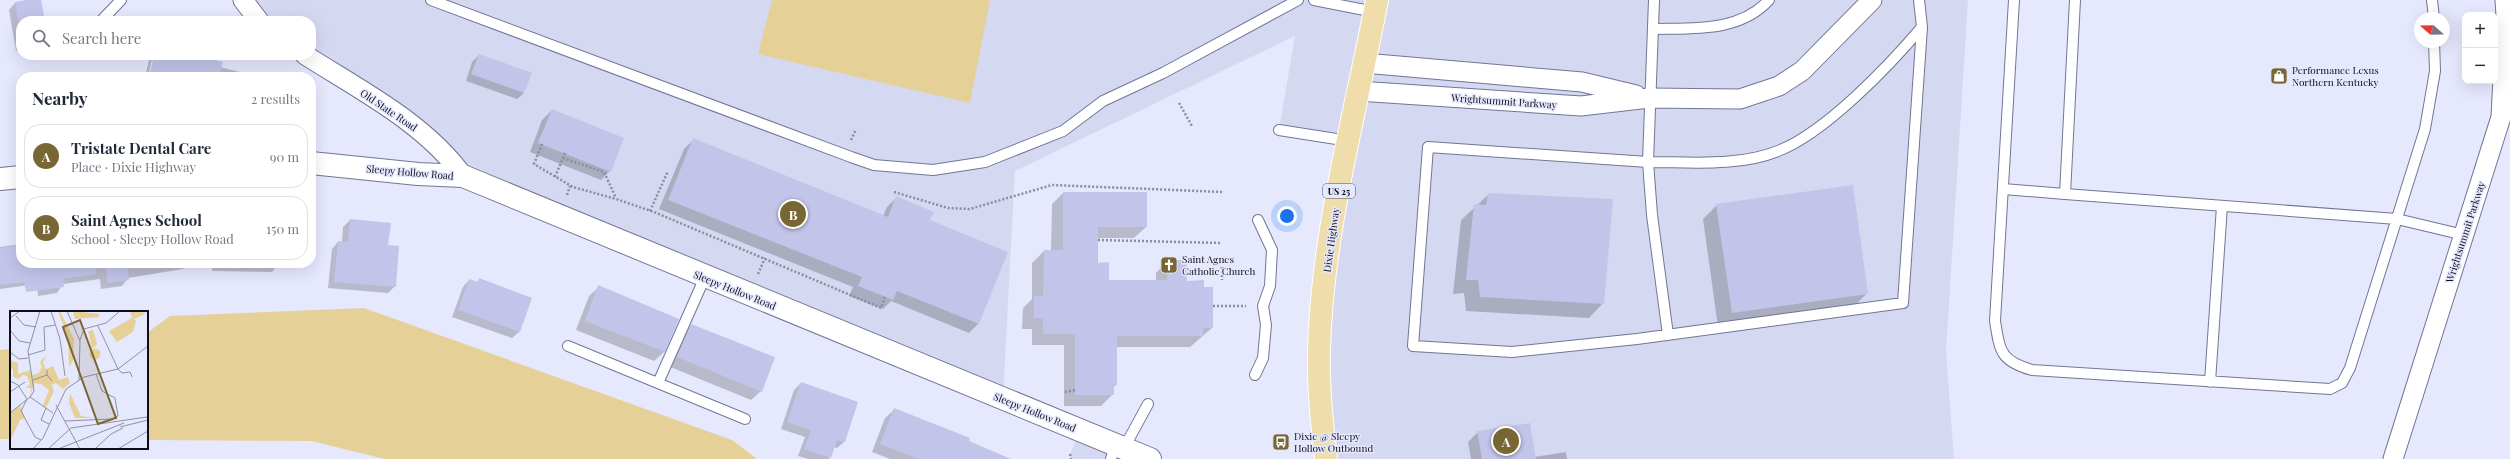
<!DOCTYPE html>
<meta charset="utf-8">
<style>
:root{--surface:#fff;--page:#f2f2f3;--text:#1f2937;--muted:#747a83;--line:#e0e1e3;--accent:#786735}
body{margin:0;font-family:"Playfair Display",serif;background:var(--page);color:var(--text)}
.controls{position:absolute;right:12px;top:12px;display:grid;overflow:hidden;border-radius:8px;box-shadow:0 4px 16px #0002}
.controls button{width:36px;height:36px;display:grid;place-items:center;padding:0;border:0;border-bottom:1px solid var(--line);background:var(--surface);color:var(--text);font:20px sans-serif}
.compass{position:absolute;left:2414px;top:12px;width:36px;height:36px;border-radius:50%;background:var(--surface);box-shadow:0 4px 16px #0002;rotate:290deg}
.you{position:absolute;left:1287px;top:216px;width:14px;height:14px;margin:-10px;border:3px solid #fff;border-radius:50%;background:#1a73e8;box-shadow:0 0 0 6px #1a73e833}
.badge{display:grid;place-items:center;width:26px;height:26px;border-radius:50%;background:var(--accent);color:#fff;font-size:13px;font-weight:700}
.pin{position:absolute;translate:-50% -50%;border:2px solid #fff;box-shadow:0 1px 4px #0006}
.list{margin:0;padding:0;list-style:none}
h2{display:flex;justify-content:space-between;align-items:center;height:52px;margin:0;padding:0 16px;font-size:17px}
h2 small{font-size:13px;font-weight:400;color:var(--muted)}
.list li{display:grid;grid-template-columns:26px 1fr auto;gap:12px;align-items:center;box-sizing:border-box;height:64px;margin:0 8px 8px;padding:0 8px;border:1px solid var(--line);border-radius:16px}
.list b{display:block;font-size:15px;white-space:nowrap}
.list p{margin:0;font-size:13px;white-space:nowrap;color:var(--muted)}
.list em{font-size:13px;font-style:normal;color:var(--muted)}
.icon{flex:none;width:22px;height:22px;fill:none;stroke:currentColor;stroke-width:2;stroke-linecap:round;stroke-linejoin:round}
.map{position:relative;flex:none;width:2510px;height:459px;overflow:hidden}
.search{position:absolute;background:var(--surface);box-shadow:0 4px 16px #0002;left:16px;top:16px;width:300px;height:44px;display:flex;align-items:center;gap:10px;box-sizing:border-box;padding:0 14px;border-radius:16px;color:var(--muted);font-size:15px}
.panel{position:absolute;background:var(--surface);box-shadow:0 4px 16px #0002;left:16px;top:72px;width:300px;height:196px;border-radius:16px}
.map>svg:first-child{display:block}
.built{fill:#d5d8f1}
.green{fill:#e5d197}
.shadow{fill:#0003}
.building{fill:#c2c5e9}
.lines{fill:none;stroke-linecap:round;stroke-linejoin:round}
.lane-casing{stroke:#737595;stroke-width:12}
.street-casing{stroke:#737595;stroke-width:21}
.secondary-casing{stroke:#737595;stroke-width:24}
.primary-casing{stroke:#fff;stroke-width:24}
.path{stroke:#8b8c9e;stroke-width:2.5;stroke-dasharray:2 2;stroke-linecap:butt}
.lane{stroke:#fff;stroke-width:10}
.street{stroke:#fff;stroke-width:19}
.secondary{stroke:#fff;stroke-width:22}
.primary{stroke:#efdeac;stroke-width:22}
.labels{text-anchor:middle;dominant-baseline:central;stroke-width:3;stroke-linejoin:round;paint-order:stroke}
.shield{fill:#e6e8fe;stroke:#4e4f5e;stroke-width:1}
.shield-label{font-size:9px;font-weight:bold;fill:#0d0e1a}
.poi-label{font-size:10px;fill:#0d0e1a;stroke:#e6e8fe;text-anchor:start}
.street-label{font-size:10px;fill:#0d0e1a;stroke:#e6e8fe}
.inset-road{fill:none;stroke:#8f91a3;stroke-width:1}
.view{fill:#786735;fill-opacity:0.15;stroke:#786735;stroke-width:2}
.inset-edge{fill:none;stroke:#0d0e1a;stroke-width:2}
</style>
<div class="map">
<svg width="2510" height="459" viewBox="0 0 2510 459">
<rect width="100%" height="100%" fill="#e6e8fe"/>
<path class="built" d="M243,0H1968L1946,351L1954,459H1326L1320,392L1349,142L1279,130L1295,36L1015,171L1003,398L463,176L311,55V21H259Z
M1081,430L1150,459H1071L1070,454Z"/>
<path class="green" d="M772,0H990L970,103L758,54Z
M364,308L732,440L757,459H385L311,441L147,440V333L170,316Z
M11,349V439H0V350Z"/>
<path class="shadow" d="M32,0H40L44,21H21V50L16,51L9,10L15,3Z
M150,55H153L148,77H145Z
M155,55H188L220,67L260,77H150Z
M479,55L524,93L517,99L466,81L472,62Z
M51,73V77H23L25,75Z
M21,79V115L18,82Z
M552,110L610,171L601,180L530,152L542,120Z
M693,140L883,216L887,207L896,198L929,221L979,323L969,333L891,301L883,309L849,296L853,287L659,209L684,149Z
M1063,193L1146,227L1134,238H1097V264L1108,281H1156V273L1167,261L1186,282L1203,288L1212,328L1190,347H1116V385L1113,388V394L1101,406H1064V345H1032V329H1022L1023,308L1032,299V263L1044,251H1051L1052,204Z
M1489,194L1603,303L1589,318L1466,311L1464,293L1453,294L1461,220Z
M1717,205L1867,293L1853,308L1718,327L1703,219Z
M350,220L387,246L395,286L388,293L328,288L332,249L338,242L342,243L343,227Z
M21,244V263H190L183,269L128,278L122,286L101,289L100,279L63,284L57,293L38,296L37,284L0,289V247Z
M212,263H278V265L272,272L212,271Z
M480,279L531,298L519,332L512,338L452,317L463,287L469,280L476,283Z
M599,287L678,319L664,352L654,361L576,330L589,296Z
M692,325L761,391L751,400L668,366L682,334Z
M801,383L857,403L844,442L837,448L834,447L829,459H808L798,456L805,437L781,429L794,390Z
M894,410L968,442L1009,459H890L872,452L885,418Z
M1478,432L1534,457L1566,452L1567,459H1471L1468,442Z"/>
<path class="building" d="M26,0H41L45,21H18L15,2Z
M479,54L532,73L524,93L471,74Z
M154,55H193L223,62L219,77H149Z
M552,109L624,138L611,172L538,143Z
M693,138L888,217L896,196L934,212L930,220L1008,252L979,324L897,291L893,300L858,286L862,277L668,200Z
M1853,185L1868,294L1732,313L1716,204Z
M1063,192H1147V227H1098V263L1109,262V280H1167V260H1187V281L1204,280V287H1213V328H1203V336H1117V385H1114V395H1075V334H1043V318H1034V296H1043L1044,250H1063Z
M1488,193L1613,199L1604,304L1480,297L1478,280H1466L1474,204L1486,205Z
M350,219L391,223L388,245L399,246L396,287L334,282L338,241L348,242Z
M21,244V263H96V274L63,279L64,287L26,292L24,282L0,285V248Z
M105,263H127L129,280L108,283Z
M479,278L532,298L520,332L458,310L469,279L478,282Z
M598,285L679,319L665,352L585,321Z
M691,324L775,357L762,392L677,357Z
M801,382L858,402L845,442L837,440L831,458L804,449L811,430L787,422Z
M894,408L970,438L969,441L1011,459H919L880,444Z
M1530,423L1536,459H1482L1477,431Z"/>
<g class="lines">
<g class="lane-casing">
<path id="lane" d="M431,0L851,157L874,165L933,170L985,162L1063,131L1103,101L1163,73L1298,0
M1314,0L1375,12
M1654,0L1648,162L1428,147L1413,346L1512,352L1637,339L1903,303L1922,27L1919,0
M2014,0L1995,321C2000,351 2000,361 2032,370L2330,389L2342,383L2350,368L2425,129L2435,71L2434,42
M2075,0L2065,194L2397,219L2464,235
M2432,0L2434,18
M101,21L121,0
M1654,29C1694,28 1740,32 1769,0
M1279,130L1349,141
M2003,189L2065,194
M1668,335L1652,215L1648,162C1690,162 1738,167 1778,151C1825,133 1889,66 1922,27
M568,346L745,419
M1255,375L1263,358L1266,325L1263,306L1270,286L1272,250L1258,220
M2210,382L2222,206
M658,383L705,277
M1124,448L1148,404
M1111,459L1115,444"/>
</g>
<g class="street-casing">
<path id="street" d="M243,0L259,21
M305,55C360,90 425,123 463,176
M1364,63L1582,82L1636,95
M1358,91L1581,106L1649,98L1740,99L1779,86L1802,71L1872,0
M2393,459L2501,117L2506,16L2505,0"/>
</g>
<g class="secondary-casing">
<path id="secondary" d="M311,163L418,174L463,176L1150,459
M0,179L21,177"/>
</g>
<g class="primary-casing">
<path id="primary" d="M1326,459C1322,423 1318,387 1319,350C1322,232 1355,116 1377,0"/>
</g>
<path class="path" d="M1179,103L1192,126
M851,140L856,129
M542,144L534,164L573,187L616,199L654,212L881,308L885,297
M563,158L604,172L616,198
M555,177L565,153
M894,192L948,208L970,209L1052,185L1223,192
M567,195L570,186
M650,211L668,171
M1098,240L1222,243
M1222,267V280
M758,274L765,258
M1213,306H1246
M1065,392L1075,390
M1070,454L1071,459"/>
<use href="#lane" class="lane"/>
<use href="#street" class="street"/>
<use href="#secondary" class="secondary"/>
<use href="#primary" class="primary"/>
</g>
<defs>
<g id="shop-square" transform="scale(0.9)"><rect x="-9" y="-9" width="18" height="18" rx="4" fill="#786735" stroke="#e6e8fe"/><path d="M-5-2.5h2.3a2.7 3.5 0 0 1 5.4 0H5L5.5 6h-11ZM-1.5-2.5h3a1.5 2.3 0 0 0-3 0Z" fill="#fff"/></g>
<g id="church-square" transform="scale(0.9)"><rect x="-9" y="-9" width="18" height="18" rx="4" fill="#786735" stroke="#e6e8fe"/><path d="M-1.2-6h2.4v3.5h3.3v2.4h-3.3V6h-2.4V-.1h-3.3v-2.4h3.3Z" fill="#fff"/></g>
<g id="bus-square" transform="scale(0.9)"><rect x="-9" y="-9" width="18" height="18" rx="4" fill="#786735" stroke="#e6e8fe"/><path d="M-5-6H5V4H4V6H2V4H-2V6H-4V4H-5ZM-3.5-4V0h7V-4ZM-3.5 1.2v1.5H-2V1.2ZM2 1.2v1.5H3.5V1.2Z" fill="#fff"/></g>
</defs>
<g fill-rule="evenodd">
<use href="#shop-square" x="2279" y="76"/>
<use href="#church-square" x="1169" y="265"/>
<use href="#bus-square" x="1281" y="442"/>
</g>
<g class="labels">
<rect class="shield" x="1323" y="184" width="32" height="14" rx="3"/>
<g class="shield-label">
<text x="1339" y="191">US 25</text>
</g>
<g class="poi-label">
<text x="2292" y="70">Performance Lexus<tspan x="2292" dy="12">Northern Kentucky</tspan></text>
<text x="1182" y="259">Saint Agnes<tspan x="1182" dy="12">Catholic Church</tspan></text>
<text x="1294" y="436">Dixie @ Sleepy<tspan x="1294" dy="12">Hollow Outbound</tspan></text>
</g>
<g class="street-label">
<text transform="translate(1504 101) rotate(4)">Wrightsummit Parkway</text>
<text transform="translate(389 110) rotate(34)">Old State Road</text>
<text transform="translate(410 172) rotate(5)">Sleepy Hollow Road</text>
<text transform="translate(2465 232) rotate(-72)">Wrightsummit Parkway</text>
<text transform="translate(1331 240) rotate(-82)">Dixie Highway</text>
<text transform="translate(735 290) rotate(22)">Sleepy Hollow Road</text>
<text transform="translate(1035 412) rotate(22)">Sleepy Hollow Road</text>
</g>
</g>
<g transform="translate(10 311)">
<rect width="138" height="138" fill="#e6e8fe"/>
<path d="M48,0H50L64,28L63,50L59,56L58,27ZM63,0L89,3V6L65,8ZM120,0L137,2L124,8L126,10L123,21L107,31L99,20L122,7ZM83,19L87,33L82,38L78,20ZM79.5 43a5.5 5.5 0 1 1 11 0a5.5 5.5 0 1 1-11 0ZM36,44L33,52L36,58L43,55L49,69L58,66L60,72L53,78L46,72L42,74L44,80L36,97L33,94L39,79L31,73L24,72L20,86L21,77H16L20,73L17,65L13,64L8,68L3,66V59L0,56V49L8,52V63L20,59L22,64L29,62L32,56L30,51ZM60,82L71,105L86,107H65L59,92ZM10,94L15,107L10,109L0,130V102Z" fill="#e5d197"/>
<path class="inset-road" d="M41,0L50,28L55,65M57,0L70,30L69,69M6,5L14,14L26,16M0,7L10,0M88,15L108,58L112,62L120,61L122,66M0,19L9,30L20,32M70,29L74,18L96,12L110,0M0,41L9,48L18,47M18,44L35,39L34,16L45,14M37,59V64L42,70M23,69L37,64M0,70L8,74L17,88L11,100L25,126L31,129M0,81L15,71M20,86L43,102M46,94L70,138M36,97L31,109L39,113M0,102L20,86L24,80L18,40L30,0M55,110L101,108L108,105L105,87L92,80L86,63M110,116L138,109M23,138L33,127L56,78L74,66L108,58L138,35M38,138L61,117L137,106M48,138L114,112M85,138L101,123L113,117M108,138L138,120"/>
<path class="view" d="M70,9L106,107L88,113L53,16Z"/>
<rect width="138" height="138" class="inset-edge"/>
</g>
</svg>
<div class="controls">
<button>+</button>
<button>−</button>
</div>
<svg class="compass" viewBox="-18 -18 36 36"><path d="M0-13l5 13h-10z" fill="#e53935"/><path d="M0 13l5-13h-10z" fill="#747a83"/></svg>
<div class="you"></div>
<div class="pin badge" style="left:1506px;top:441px">A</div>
<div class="pin badge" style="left:793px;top:214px">B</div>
<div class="search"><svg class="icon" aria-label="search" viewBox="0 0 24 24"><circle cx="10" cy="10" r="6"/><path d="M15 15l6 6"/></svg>Search here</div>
<section class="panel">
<h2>Nearby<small>2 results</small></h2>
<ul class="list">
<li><span class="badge">A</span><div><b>Tristate Dental Care</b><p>Place · Dixie Highway</p></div><em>90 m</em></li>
<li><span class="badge">B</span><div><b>Saint Agnes School</b><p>School · Sleepy Hollow Road</p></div><em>150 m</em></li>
</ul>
</section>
</div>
